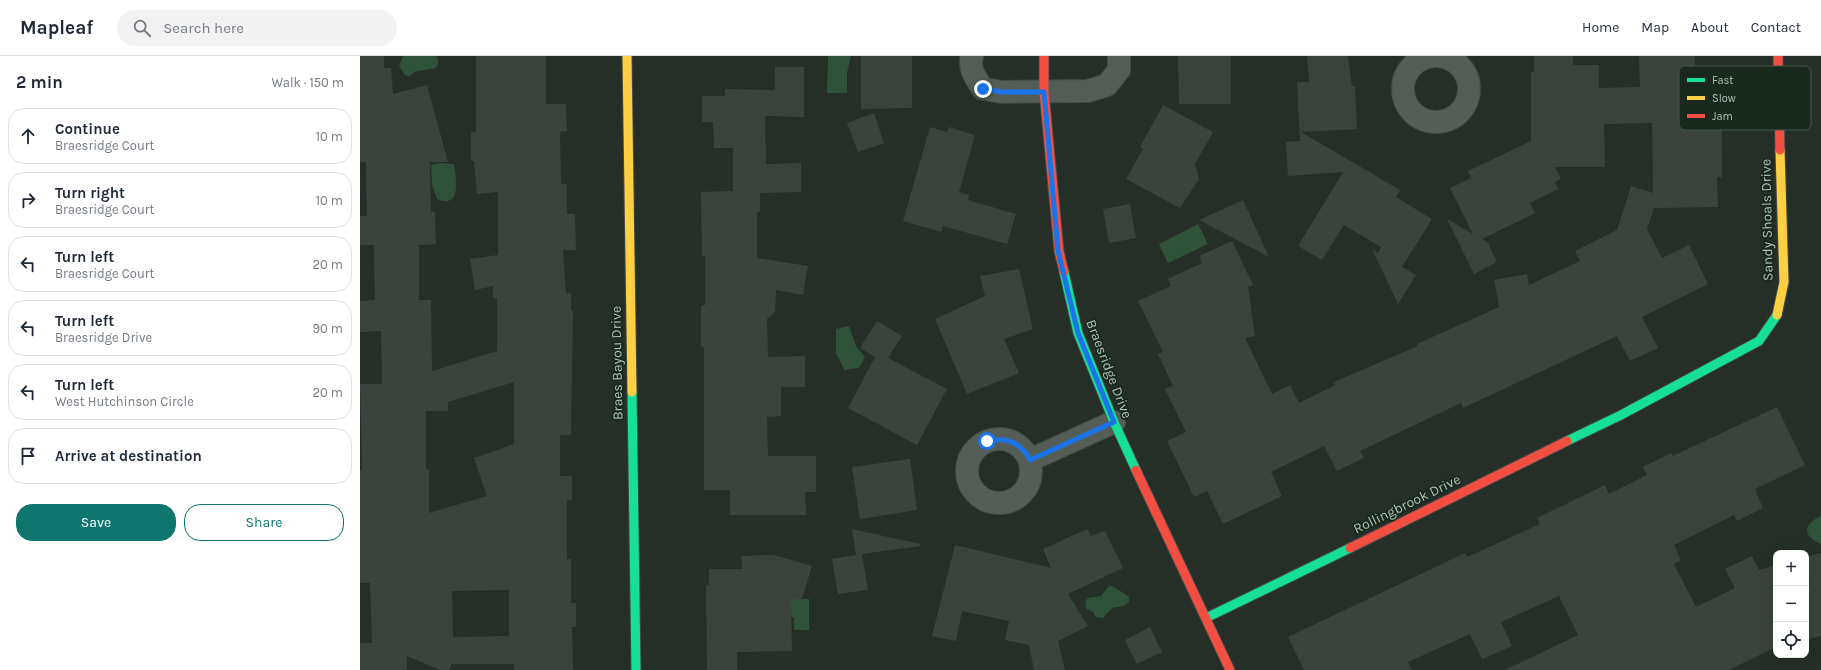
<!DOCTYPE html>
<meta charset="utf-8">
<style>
:root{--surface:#fff;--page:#f2f2f3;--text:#1f2937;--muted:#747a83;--line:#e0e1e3;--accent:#0f766e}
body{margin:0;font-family:Karla,sans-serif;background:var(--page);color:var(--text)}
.controls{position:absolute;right:12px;bottom:12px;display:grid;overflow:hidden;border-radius:8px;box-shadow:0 4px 16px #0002}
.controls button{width:36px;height:36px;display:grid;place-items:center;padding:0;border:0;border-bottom:1px solid var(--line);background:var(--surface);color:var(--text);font:20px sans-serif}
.stop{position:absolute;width:12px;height:12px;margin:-9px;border:3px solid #1a73e8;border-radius:50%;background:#fff}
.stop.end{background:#1a73e8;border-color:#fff;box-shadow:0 1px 4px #0008}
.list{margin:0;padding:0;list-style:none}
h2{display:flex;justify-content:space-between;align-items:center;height:52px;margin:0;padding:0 16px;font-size:17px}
h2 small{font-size:13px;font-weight:400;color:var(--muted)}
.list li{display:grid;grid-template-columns:26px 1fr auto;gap:12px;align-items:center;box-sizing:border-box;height:56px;margin:0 8px 8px;padding:0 8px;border:1px solid var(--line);border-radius:16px}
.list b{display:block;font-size:15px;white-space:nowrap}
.list p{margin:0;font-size:13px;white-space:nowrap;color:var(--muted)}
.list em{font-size:13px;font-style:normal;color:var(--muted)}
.actions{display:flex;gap:8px;padding:12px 16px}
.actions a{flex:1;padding:9px 0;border:1px solid var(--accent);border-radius:16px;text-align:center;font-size:14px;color:var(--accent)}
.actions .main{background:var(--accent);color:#fff}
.icon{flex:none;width:22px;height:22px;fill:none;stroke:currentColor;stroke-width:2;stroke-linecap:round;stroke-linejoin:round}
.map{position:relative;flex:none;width:1461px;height:614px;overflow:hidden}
header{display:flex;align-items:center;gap:24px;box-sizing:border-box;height:56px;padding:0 20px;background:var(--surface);border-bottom:1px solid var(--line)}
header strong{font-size:19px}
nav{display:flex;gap:22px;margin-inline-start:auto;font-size:14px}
.search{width:280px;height:36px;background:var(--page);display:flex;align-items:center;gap:10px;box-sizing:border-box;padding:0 14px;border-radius:22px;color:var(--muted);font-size:15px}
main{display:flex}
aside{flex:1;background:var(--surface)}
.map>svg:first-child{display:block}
.water{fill:#2f523a}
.building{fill:#3a443d;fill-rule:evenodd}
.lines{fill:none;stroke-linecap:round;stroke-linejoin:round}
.street-casing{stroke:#424a44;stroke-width:24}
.fast-casing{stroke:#424a44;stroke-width:11}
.slow-casing{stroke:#424a44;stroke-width:11}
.jam-casing{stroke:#424a44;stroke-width:11}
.street{stroke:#545e56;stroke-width:22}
.fast{stroke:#16e098;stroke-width:9}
.slow{stroke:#ffcf43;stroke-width:9}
.jam{stroke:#f24e42;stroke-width:9}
.route{stroke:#1a73e8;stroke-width:5}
.labels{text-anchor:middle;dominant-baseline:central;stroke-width:3.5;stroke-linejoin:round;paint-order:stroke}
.street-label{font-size:14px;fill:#adc2b4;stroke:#19291e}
.key{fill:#19291e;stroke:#45574b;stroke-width:1}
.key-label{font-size:11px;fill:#adc2b4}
</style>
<header>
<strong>Mapleaf</strong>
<div class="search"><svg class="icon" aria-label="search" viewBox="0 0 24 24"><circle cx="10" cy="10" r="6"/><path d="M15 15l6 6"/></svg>Search here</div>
<nav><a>Home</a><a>Map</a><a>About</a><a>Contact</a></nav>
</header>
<main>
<aside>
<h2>2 min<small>Walk · 150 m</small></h2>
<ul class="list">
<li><svg class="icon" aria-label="ahead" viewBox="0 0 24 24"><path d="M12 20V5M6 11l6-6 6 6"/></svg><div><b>Continue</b><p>Braesridge Court</p></div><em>10 m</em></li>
<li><svg class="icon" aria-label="right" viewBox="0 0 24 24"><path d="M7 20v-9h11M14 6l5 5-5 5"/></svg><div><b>Turn right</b><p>Braesridge Court</p></div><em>10 m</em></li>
<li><svg class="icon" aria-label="left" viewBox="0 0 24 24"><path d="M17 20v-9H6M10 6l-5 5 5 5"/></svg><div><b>Turn left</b><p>Braesridge Court</p></div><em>20 m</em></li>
<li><svg class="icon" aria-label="left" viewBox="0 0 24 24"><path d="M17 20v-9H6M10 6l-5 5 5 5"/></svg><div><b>Turn left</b><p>Braesridge Drive</p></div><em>90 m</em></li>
<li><svg class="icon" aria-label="left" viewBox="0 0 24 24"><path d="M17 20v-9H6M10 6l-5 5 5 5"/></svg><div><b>Turn left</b><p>West Hutchinson Circle</p></div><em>20 m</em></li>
<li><svg class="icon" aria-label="arrive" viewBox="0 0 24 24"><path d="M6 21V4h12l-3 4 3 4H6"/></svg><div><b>Arrive at destination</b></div></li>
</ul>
<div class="actions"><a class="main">Save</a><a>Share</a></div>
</aside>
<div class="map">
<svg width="1461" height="614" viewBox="0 0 1461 614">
<rect width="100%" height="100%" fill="#252f28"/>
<path class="water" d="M43,0H76C79,4 79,8 76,12L54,16L50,20L45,19L39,10Z
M468,0H491L487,17V37H467Z
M80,107L94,108C96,122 102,154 77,143L72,129L71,109Z
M838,168L848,188L808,207L799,188Z
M489,270L496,290L505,301L499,312L488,313L485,315L476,297V273Z
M1461,460V488C1442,480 1443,468 1461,460Z
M751,530C753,530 767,539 769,541V546L764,550L752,552L743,562L736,561L733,556L726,553C725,548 725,546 728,542L741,540L748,531Z
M421,543H449V574H434V561H421Z"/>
<path class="building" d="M0,0H24V12H31L33,38L67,29L88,106H70L71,156H75L76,188L59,189V244H71L72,315L137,295V242H133V230L115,234L110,203L138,199V136L117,138L114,105H111V76H116V0H186V48H206L207,75L200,76L201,128H207V158H215L216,194H203L206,237H211V255H213L211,379H200V420H212V444H207V503H211V547H216V571H212L213,614H154V608H92L89,614H80L47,600V614H0V587H12L10,527H0V414H2L0,328H22L21,275L0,276V245L15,244L14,189H0V160H7L6,106H0ZM154,326V388L114,402L127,440L69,457V413H66V355H88V346ZM149,534V580L93,581L92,535Z
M501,0H552V52L501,53Z
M818,0H871V48H819Z
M947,0H988L992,30H995L997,73L941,76L1040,134L1036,141L1072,163L1042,211L1056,219L1038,248L1012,193L1018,197L1021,191L984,169L962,204L938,190L983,116L928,120L926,86L940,85L937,26H949Z
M1174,0H1213V9H1239V32L1280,31L1279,0H1335V34H1361L1362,121H1357L1358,151L1294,152L1287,173L1302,202L1329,189L1348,228L1282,261L1298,292L1270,305L1257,280L1103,352L1101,347L1000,395L1004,402L977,415L964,390L911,416L922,440L863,468L847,435L834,441L807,385L826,376L805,333L813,330L798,298L803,296L778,245L811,230L808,223L842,207L839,200L872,185L893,229L888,231L895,280L885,282L912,338L930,329L939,347L975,329L974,326L1058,290L1057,288L1139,251L1134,224L1167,218L1169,229L1220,205L1215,195L1257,174L1271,130L1293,137L1292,67L1244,68L1245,111H1195L1201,123L1195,126L1198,133L1170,147L1175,157L1122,183L1128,187L1137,206L1114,218L1087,163L1113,178L1090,132L1111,122L1108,115L1171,85V16H1174Z
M415,11H444V61L405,60L406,108L441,107V136L400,137V156H397V202L448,210L443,239L416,234L415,256L407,263L408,301L445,300V331H421V360L407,361L408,400H456V436H445L446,459H370V434H344V291H341V250L345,249V200H342L341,136L373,135V92H354L353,66H342V40H365V33L415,34Z
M803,49L853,76L835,108L839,123L820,152L766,123L783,93L780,91Z
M514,57L524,87L498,96L487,67Z
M570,71L587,76L589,71L615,79L599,136L609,139L608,144L656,158L647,188L583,170L581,176L543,165Z
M883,144L909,201L839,164Z
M770,148L776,182L749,187L743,153Z
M659,213L673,273L644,283L659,317L607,338L575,263L625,240L620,220Z
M517,265L542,280L528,302L587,333L557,389L488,352L515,301L500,292Z
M1417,351L1445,409L1395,433L1403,452L1377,465L1374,459L1314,489L1321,504L1314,508L1336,551L1375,532L1365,513L1392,500L1399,514L1416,509V591L1369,614H1145L1218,579L1199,540L1141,566L1152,590L1122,603L1110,578L1048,606L1052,614H944L928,581L1105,497L1107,501L1180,468L1177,462L1245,429L1249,438L1287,419L1283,411L1311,397L1313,400Z
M550,403L557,454L500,463L492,411Z
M492,473L560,488V490L502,498L508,534L478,538L472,503L496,499Z
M727,473L731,480L745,475L763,512L708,538L728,570L698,585L705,614H674L669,589L645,584L649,565L602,555L596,585L572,580L595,489L691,512L683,493Z
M1461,497V580L1446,584V501Z
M414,499L452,510L442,543H431L432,595L377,596V614H347L346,529H349V513H382L381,500Z
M790,571L802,596L777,608L765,584Z"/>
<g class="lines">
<g class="street-casing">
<path id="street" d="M612,0C608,12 616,23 623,33L642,36L728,35L747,29L759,14V0
M1043 33a33 33 0 1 1 66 0a33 33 0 1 1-66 0Z
M607 415a32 32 0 1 1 64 0a32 32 0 1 1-64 0Z
M670,404L754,366"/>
</g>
<g class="fast-casing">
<path id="fast" d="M704,216L718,277L754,366L776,414
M272,336L276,614
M1207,385L1261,359L1399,285L1417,259
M846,562L990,492"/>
</g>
<g class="slow-casing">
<path id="slow" d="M267,0L272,336
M1417,259L1424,226L1420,94"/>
</g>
<g class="jam-casing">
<path id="jam" d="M684,0V36L699,195L704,216
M1418,0L1420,94
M776,414L870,614
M990,492L1207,385"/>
</g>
<use href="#street" class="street"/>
<use href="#fast" class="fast"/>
<use href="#slow" class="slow"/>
<use href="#jam" class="jam"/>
</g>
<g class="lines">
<path class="route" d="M623,33L642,36H684L698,195L718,277L754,366L670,404C661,386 646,381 627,385"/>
</g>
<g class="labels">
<g class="street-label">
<text transform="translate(1407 164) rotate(-91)">Sandy Shoals Drive</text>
<text transform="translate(257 307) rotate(-91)">Braes Bayou Drive</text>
<text transform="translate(749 313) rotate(69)">Braesridge Drive</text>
<text transform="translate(1047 448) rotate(-26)">Rollingbrook Drive</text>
</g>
</g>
<rect x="1319" y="10" width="132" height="64" rx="6" class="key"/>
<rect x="1327" y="22" width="18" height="4" fill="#16e098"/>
<rect x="1327" y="40" width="18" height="4" fill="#ffcf43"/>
<rect x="1327" y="58" width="18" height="4" fill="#f24e42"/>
<g class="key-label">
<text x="1352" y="28">Fast</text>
<text x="1352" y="46">Slow</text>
<text x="1352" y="64">Jam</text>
</g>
</svg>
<div class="controls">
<button>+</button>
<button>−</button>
<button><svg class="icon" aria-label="locate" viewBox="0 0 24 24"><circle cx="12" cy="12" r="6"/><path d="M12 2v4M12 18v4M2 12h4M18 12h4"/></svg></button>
</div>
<div class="stop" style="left:627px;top:385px"></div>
<div class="stop end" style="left:623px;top:33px"></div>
</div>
</main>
